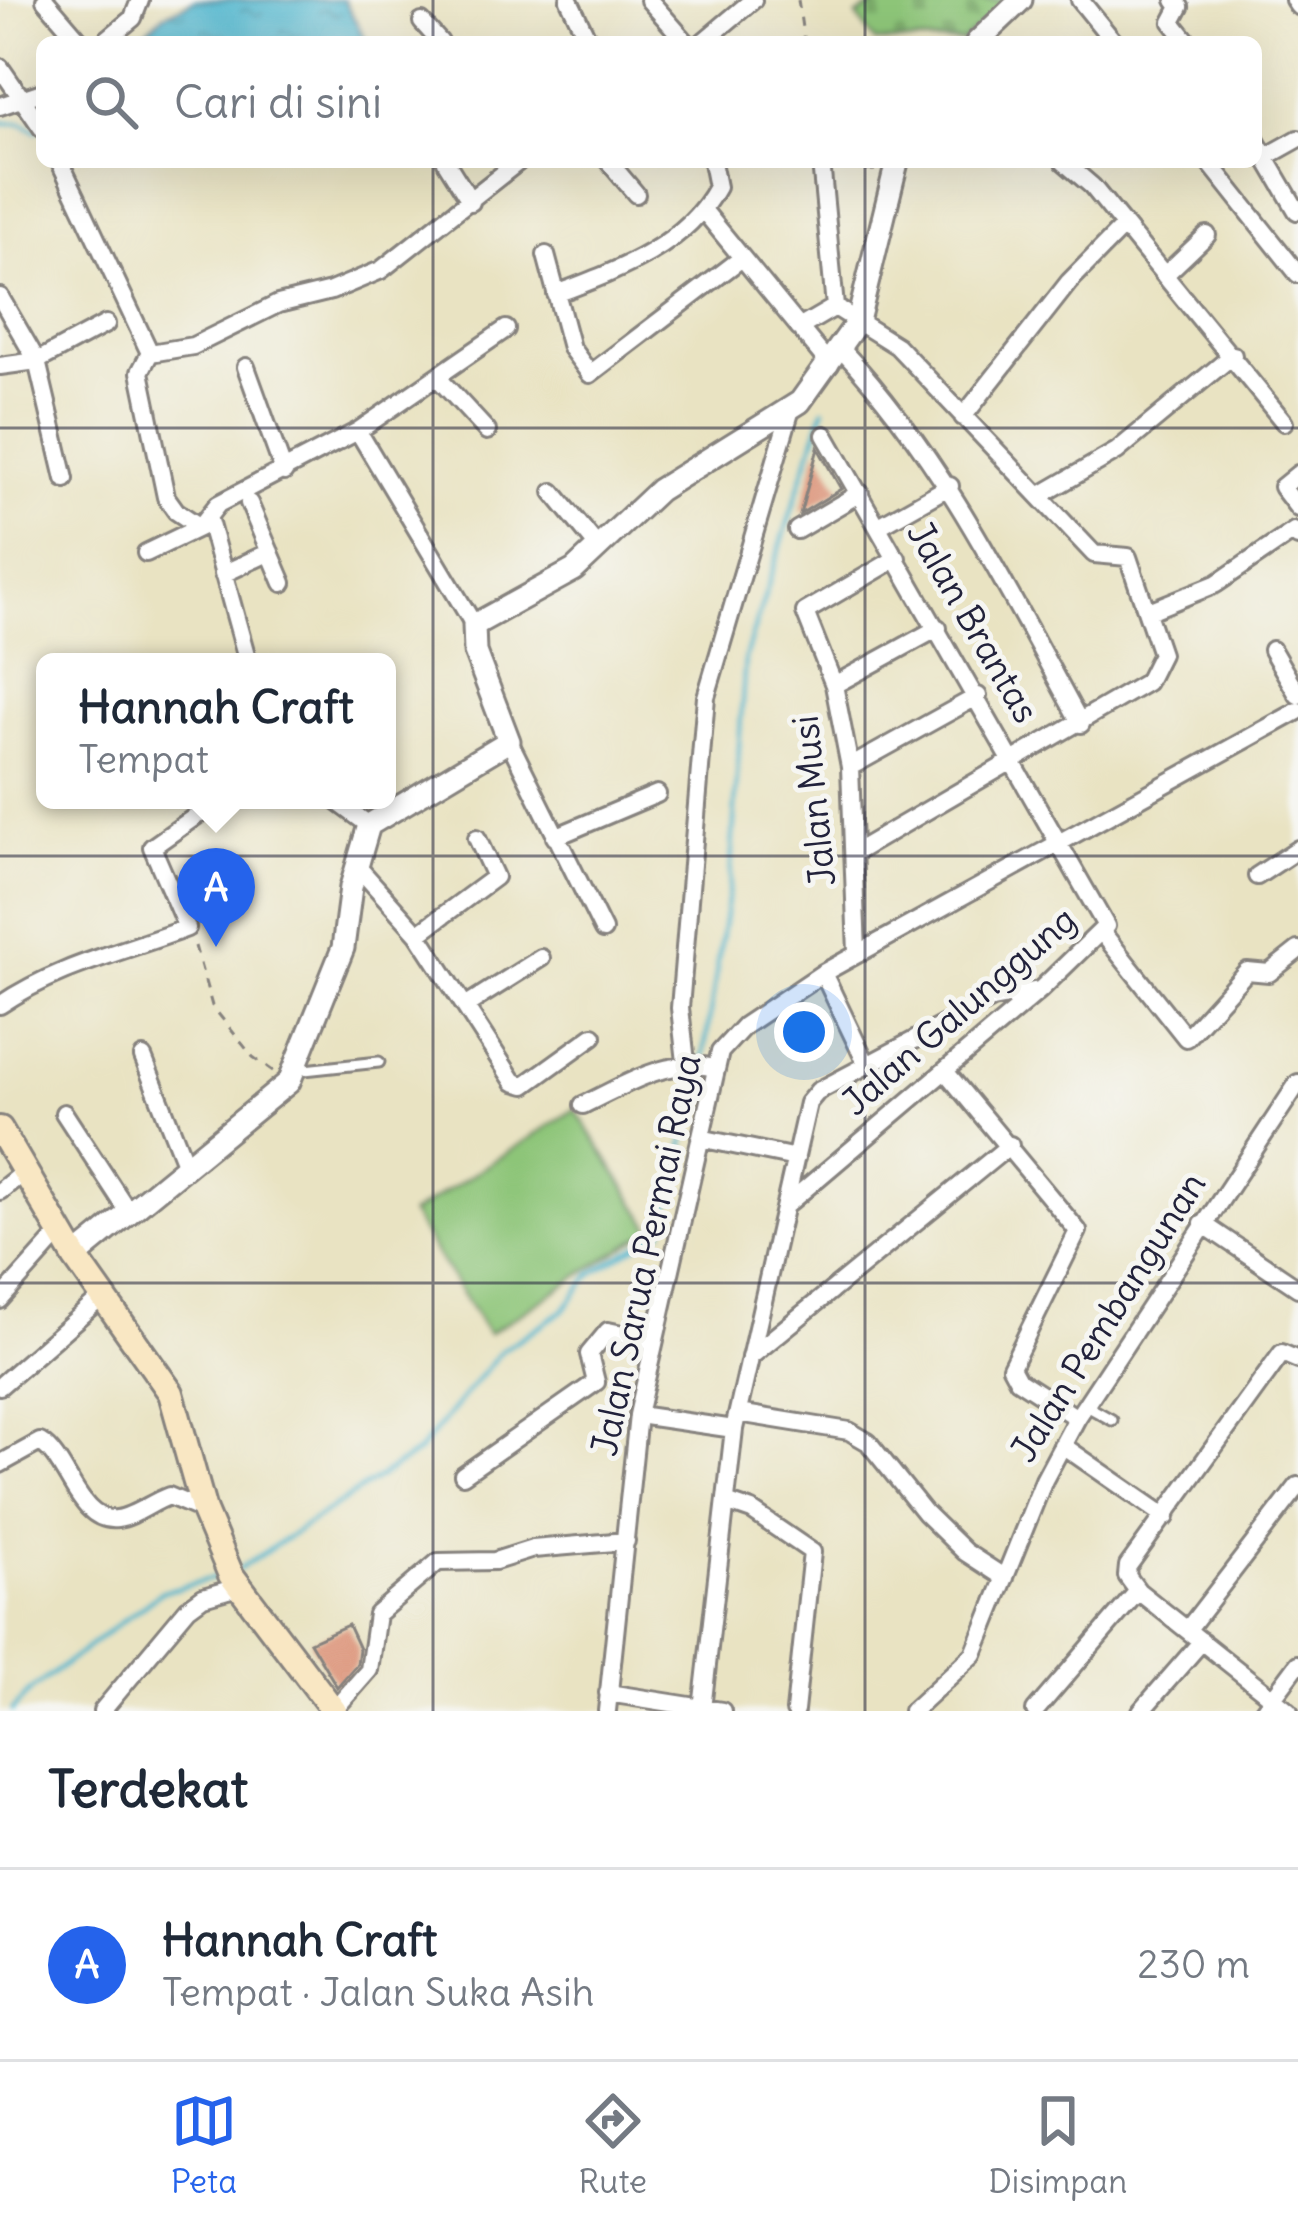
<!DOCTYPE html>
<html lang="id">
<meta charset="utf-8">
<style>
:root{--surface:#fff;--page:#f6f6f7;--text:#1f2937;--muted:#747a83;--line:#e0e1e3;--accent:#2563eb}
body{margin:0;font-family:Delius,sans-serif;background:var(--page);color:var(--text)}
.you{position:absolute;left:804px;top:1032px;width:42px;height:42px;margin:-30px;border:9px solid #fff;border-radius:50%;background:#1a73e8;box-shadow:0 0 0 18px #1a73e833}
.badge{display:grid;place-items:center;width:78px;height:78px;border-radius:50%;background:var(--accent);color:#fff;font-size:39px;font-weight:700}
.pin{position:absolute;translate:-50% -99px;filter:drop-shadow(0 3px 6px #0008)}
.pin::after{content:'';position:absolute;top:63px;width:42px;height:36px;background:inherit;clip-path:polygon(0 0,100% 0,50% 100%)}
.popup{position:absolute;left:36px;top:653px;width:360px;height:156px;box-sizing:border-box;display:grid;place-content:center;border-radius:18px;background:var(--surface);filter:drop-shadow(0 3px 9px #0005);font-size:39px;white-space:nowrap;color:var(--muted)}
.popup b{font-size:45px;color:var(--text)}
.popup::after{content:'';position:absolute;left:50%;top:100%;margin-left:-24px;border:24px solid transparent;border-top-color:var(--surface)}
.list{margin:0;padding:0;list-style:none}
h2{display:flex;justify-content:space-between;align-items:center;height:156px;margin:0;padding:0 48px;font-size:51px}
h2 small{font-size:39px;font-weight:400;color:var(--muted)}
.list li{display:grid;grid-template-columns:78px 1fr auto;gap:36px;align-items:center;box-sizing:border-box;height:192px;padding:0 48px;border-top:3px solid var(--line)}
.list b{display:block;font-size:45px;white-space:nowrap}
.list p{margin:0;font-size:39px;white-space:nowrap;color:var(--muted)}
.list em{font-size:39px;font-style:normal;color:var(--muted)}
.icon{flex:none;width:66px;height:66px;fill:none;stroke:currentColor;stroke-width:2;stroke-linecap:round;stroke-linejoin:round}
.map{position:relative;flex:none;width:1298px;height:1711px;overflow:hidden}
.search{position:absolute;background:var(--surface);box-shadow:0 12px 48px #0002;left:36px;right:36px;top:36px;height:132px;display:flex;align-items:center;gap:30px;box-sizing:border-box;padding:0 42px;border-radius:18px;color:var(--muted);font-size:45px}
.sheet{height:348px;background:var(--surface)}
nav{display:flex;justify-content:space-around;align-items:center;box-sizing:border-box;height:168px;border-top:3px solid var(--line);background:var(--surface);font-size:33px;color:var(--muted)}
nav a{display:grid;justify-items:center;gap:6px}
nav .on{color:var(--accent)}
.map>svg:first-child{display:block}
.grass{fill:#8dc578;stroke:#58745a;stroke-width:3}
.cemetery{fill:url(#cemetery-stones);stroke:#58745a;stroke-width:3}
.water{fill:url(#water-ripples);stroke:#386c84;stroke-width:3}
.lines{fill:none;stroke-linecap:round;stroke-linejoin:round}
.stream{stroke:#4eb5cd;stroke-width:4.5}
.building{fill:#db9176}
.service-casing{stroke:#86827e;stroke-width:15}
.minor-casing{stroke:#86827e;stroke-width:22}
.tertiary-casing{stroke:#86827e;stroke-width:27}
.secondary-casing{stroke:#86827e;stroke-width:30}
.path{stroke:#86827e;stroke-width:3;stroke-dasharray:9 9;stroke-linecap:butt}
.service{stroke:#fff;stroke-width:9}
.minor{stroke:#fff;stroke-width:16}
.tertiary{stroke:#fff;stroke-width:21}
.secondary{stroke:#f9e7c3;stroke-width:24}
.grid{fill:none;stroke:#22223b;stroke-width:3;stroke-opacity:0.55}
.labels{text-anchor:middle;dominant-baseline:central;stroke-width:10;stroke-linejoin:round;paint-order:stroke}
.street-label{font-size:36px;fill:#22223b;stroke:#f6f6f2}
</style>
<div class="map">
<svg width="1298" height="1711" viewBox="0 0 1298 1711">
<defs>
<pattern id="cemetery-stones" width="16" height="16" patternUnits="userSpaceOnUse" patternTransform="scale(3)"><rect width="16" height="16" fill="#8dc578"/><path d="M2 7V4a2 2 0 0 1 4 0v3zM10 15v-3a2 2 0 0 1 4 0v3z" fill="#79a969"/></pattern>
<pattern id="water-ripples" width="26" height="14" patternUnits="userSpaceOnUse" patternTransform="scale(3)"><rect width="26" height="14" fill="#4eb5cd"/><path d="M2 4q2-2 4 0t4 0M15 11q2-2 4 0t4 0" fill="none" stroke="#4093a8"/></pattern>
</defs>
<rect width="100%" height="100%" fill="#f6f6f2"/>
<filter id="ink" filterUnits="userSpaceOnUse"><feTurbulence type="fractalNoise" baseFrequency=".00833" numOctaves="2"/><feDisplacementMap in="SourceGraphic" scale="24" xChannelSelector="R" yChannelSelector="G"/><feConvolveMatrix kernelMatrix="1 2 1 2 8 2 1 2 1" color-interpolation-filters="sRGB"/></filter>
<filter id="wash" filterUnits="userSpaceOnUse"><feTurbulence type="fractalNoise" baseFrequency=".004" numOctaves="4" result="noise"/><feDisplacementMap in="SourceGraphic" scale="48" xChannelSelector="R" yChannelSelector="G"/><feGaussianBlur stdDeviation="2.7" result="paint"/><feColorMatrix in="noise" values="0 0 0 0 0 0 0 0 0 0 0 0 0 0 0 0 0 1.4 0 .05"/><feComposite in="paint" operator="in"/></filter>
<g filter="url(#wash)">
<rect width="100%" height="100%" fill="#e9e3c2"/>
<path class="grass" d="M575,1109L652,1229L488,1334L411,1214Z"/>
<path class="cemetery" d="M883,0H1009L963,42H875L857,16Z"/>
<path class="water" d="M195,0H344L367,42H133L165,14Z"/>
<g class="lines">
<path class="stream" d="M0,123H21L37,131
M703,1061L730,881L745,658L824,409
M239,1569L418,1452L502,1350L564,1310L591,1274L663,1230L701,1072
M12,1711L31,1690L161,1592L222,1576"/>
</g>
<g id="blocks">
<path class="building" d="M818,448L841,489L800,514Z
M348,1625L359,1649L357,1664L337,1687L310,1642Z"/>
</g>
</g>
<g filter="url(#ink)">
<use href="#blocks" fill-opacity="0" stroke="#86827e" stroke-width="3"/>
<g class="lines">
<g class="service-casing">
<path id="service" d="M295,1071L379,1062
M1085,1405L1112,1420"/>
</g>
<g class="minor-casing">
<path id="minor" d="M45,0L81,42
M569,0L589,42
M649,0L686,42
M1080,0L1114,42
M1175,0L1180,7L1172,22L1188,42
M1294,0L1298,6
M422,22L440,42
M104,42L133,18L140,0
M703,42L753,0
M0,67L42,128
M0,106L42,92
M1256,141L1297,211
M1264,158L1298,139
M60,162L150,353
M446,162L471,202
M609,162L636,194
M821,162L835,307L897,346L1094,554L1128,557L1161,654L1147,682L856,852
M1064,162L1092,186L1284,422
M1209,162L1298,274
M704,211L830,365
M546,255L571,348L590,374L742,258
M1165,275L1207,235
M556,294C616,271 685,247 717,187L712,162
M0,297L37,361L65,479
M799,328L835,307
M842,350C944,459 1009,593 1081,724
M150,353L193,346L278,304L331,291L381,270L518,162
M150,353L140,372L166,497L176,511L200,527
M0,366L37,361L106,324
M246,367L284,472
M438,378L487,431
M963,417L1069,282L1124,226
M358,431L474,625
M1298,474L1282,487L1298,508
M553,492L598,547
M1041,495L1117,451L1233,355
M249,503L283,583
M208,517L248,662
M879,526L950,486
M797,530L860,493
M146,553L200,527L218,504L358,431L506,329
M223,574L270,552
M1149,611L1216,584L1294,531L1298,537
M1272,650L1298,695
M834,685L938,628
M509,741L603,930
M850,767L978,696
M335,800L369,825
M555,837L657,794
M357,866L418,934L514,1082L525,1085L593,1036
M1257,876L1298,849
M1101,931L1186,1038L1247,971L1269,973L1298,950
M418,934L495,877L477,838
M857,953L850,767L834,685L805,612L897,558
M823,973L867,1065
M0,1005C57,966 123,952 187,928L152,847L219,800
M465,1006L541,958
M143,1057L186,1166
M686,1062L680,1008L706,697L791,409
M945,1071L1078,1231L1011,1367L1018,1380L1077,1418
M583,1105C627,1084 667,1057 716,1068
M64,1113L128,1211
M700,1138L796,1158
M0,1191L25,1171
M785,1206L1040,990L1106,926L825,435
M1203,1224L1298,1288
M0,1300L61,1232
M750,1357L1010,1145
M0,1386L102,1297
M738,1413L849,1431L868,1442L925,1513L965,1552L1005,1578
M638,1415L734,1429
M1062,1445L1166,1517
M0,1464L40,1442C68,1458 78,1524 117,1519C134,1517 152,1502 169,1496L204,1511
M463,1475L596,1382L589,1354L608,1331L654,1341
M726,1502L752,1511L812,1552L795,1711
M1188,1629L1298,1486
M608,1693L722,1711
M702,1709L734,1429L808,1103L818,1091L992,999L1039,990
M334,1710L369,1670L377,1614L438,1562L495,1561L533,1549L626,1541
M102,1711L188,1608L203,1597L238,1587
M607,1711L638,1415L720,1052L744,1026L823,973L1298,711
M912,1711L974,1654L1044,1480L1077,1418L1298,1083
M1035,1711L1138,1591
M1141,1711L1202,1641
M1263,1711L1298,1664
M1289,1711L1138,1591L1127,1576L1128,1566L1282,1353L1298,1360"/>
</g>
<g class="tertiary-casing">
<path id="tertiary" d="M977,42L1021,0
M75,1257L289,1082L343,948L351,887L369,825L509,741L475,652L474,625L574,570L659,490L800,402L858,321L897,162"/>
</g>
<g class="secondary-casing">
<path id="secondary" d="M0,1129L75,1257L171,1393L204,1511L231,1575L334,1711"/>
</g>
<path class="path" d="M798,0L804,42
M856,162L857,171L876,170
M195,946L212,1006L253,1057L273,1071"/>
<use href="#service" class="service"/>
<use href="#minor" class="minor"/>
<use href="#tertiary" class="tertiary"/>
<use href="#secondary" class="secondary"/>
</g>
</g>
<path class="grid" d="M433,0V42M865,0V42M433,162V1711M865,162V1711M0,428H1298M0,856H1298M0,1283H1298"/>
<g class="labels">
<g class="street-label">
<text transform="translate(973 622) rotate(60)">Jalan Brantas</text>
<text transform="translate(814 801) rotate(-96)">Jalan Musi</text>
<text transform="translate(959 1011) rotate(-41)">Jalan Galunggung</text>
<text transform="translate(646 1255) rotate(-78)">Jalan Sarua Permai Raya</text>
<text transform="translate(1108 1317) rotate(-58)">Jalan Pembangunan</text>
</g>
</g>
</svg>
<div class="you"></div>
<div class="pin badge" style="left:216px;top:947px">A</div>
<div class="popup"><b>Hannah Craft</b>Tempat</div>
<div class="search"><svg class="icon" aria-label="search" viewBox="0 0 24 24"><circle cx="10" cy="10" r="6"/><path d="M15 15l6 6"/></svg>Cari di sini</div>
</div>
<section class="sheet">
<h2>Terdekat<small></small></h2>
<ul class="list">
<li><span class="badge">A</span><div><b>Hannah Craft</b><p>Tempat · Jalan Suka Asih</p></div><em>230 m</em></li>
</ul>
</section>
<nav>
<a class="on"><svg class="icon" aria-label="map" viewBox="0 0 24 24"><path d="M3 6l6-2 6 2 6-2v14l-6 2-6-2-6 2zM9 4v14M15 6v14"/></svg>Peta</a>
<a><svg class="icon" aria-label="directions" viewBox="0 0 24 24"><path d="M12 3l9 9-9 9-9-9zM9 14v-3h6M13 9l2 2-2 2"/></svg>Rute</a>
<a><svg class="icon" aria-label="saved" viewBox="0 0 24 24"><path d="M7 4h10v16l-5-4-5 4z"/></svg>Disimpan</a>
</nav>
